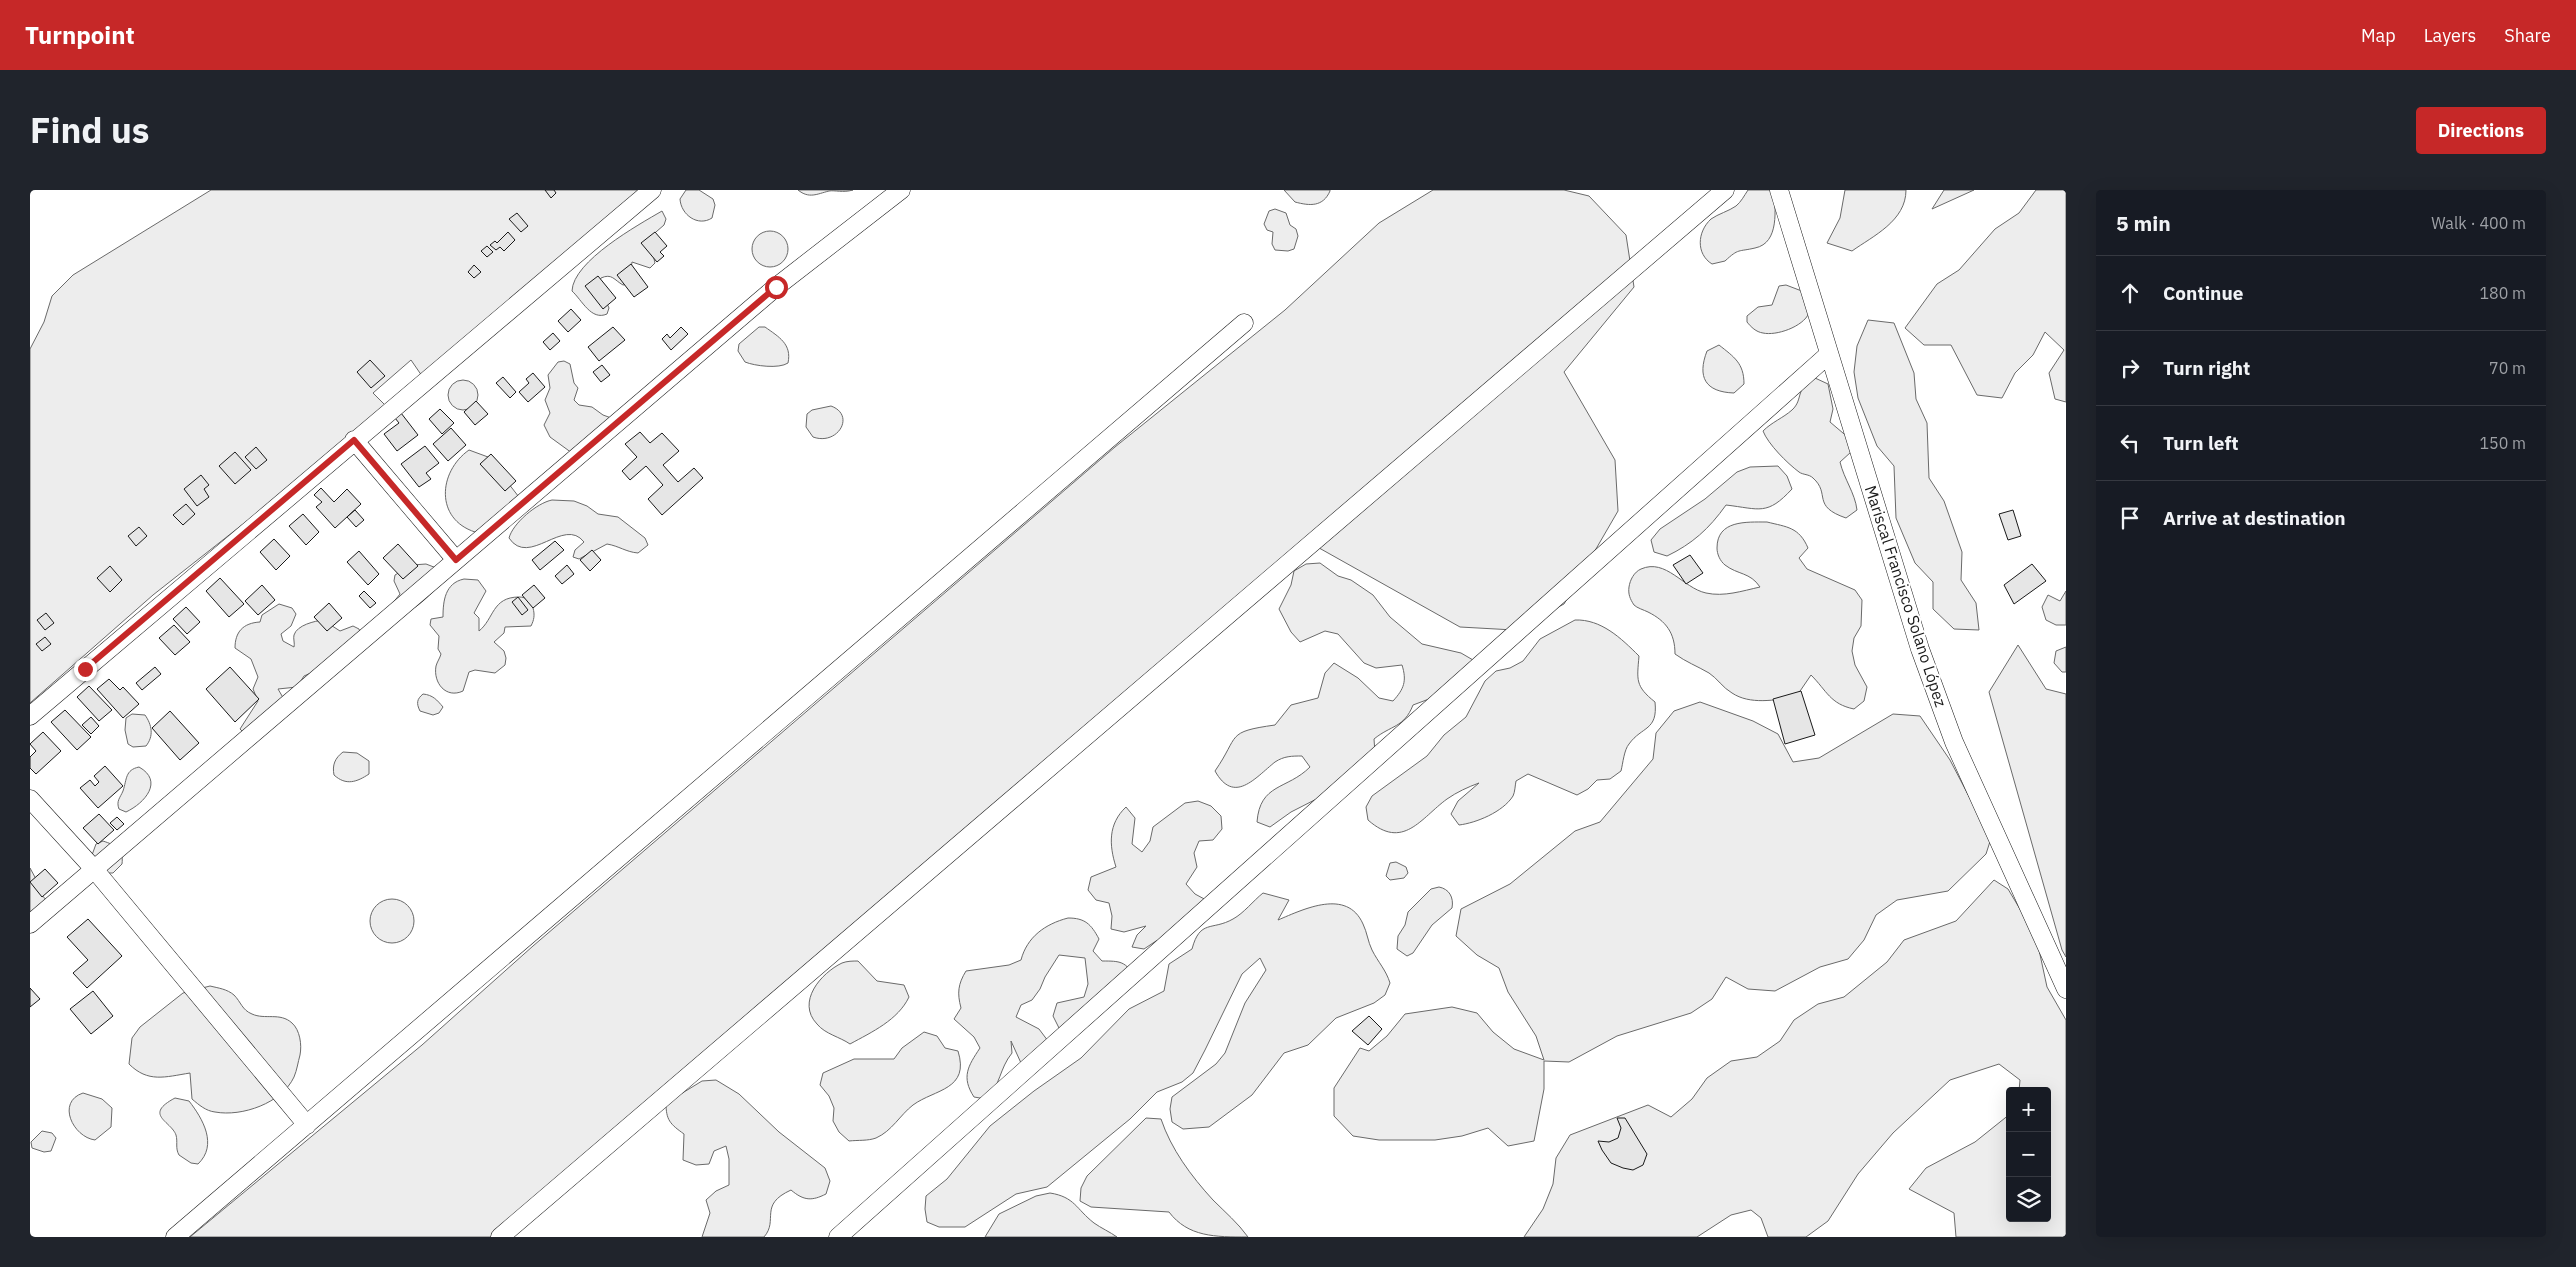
<!DOCTYPE html>
<meta charset="utf-8">
<style>
:root{--surface:#171b24;--page:#20242c;--text:#f1f3f6;--muted:#9ea1a6;--line:#363941;--accent:#c62828}
body{margin:0;font-family:"IBM Plex Sans",sans-serif;background:var(--page);color:var(--text)}
.controls{position:absolute;right:15px;bottom:15px;display:grid;overflow:hidden;border-radius:5px;box-shadow:0 5px 20px #0002}
.controls button{width:45px;height:45px;display:grid;place-items:center;padding:0;border:0;border-bottom:1px solid var(--line);background:var(--surface);color:var(--text);font:25px sans-serif}
.stop{position:absolute;width:15px;height:15px;margin:-11px;border:4px solid #c62828;border-radius:50%;background:#fff}
.stop.end{background:#c62828;border-color:#fff;box-shadow:0 1px 5px #0008}
.list{margin:0;padding:0;list-style:none}
h2{display:flex;justify-content:space-between;align-items:center;height:65px;margin:0;padding:0 20px;font-size:21px}
h2 small{font-size:16px;font-weight:400;color:var(--muted)}
.list li{display:grid;grid-template-columns:32px 1fr auto;gap:15px;align-items:center;box-sizing:border-box;height:75px;padding:0 20px;border-top:1px solid var(--line)}
.list b{display:block;font-size:19px;white-space:nowrap}
.list em{font-size:16px;font-style:normal;color:var(--muted)}
.icon{flex:none;width:28px;height:28px;fill:none;stroke:currentColor;stroke-width:2;stroke-linecap:round;stroke-linejoin:round}
.map{position:relative;flex:none;width:2036px;height:1047px;overflow:hidden;border-radius:5px}
header{display:flex;align-items:center;gap:30px;box-sizing:border-box;height:70px;padding:0 25px;background:var(--accent);color:#fff}
header strong{font-size:24px}
nav{display:flex;gap:28px;margin-inline-start:auto;font-size:18px}
.intro{display:flex;align-items:center;justify-content:space-between;box-sizing:border-box;height:120px;padding:0 30px}
h1{margin:0;font-size:35px}
.button{padding:12px 22px;border-radius:5px;background:var(--accent);color:#fff;font-size:18px;font-weight:700}
main{display:flex;gap:30px;padding:0 30px}
aside{flex:1;background:var(--surface);border-radius:5px;box-shadow:0 5px 20px #0002}
.map>svg:first-child{display:block}
.green{fill:#ededed;stroke:#6a6a6a}
.building{fill:#e6e6e6;stroke:#1a1a1a}
.lines{fill:none;stroke-linecap:round;stroke-linejoin:round}
.minor-casing{stroke:#1a1a1a;stroke-width:19}
.minor{stroke:#fff;stroke-width:18}
.route{stroke:#c62828;stroke-width:6}
.labels{text-anchor:middle;dominant-baseline:central;stroke-width:4;stroke-linejoin:round;paint-order:stroke}
.street-label{font-size:16px;fill:#1a1a1a;stroke:#fff}
</style>
<header>
<strong>Turnpoint</strong>
<nav><a>Map</a><a>Layers</a><a>Share</a></nav>
</header>
<div class="intro"><h1>Find us</h1><a class="button">Directions</a></div>
<main>
<div class="map">
<svg width="2036" height="1047" viewBox="0 0 2036 1047">
<rect width="100%" height="100%" fill="#fff"/>
<path class="green" d="M181,0H624L392,186L381,170L343,203L359,219L123,405L0,513V159L14,132L22,106L43,85Z
M656,0H669L683,9L685,15L682,28C668,37 651,25 650,9Z
M768,0H823C813,3 805,0 799,1C787,4 779,9 768,0Z
M1254,0H1300V1C1293,17 1280,16 1265,12Z
M1403,0H1534L1559,6L1596,45L1604,97L1534,182L1585,270L1588,321L1534,414L1484,440L1430,437L1282,354L471,1047H160L392,855L503,756L1085,257L1255,120L1349,33Z
M1718,0H1744C1745,18 1750,53 1725,58C1708,62 1709,58 1695,71L1682,74C1666,64 1667,42 1681,29C1688,24 1699,21 1706,16C1711,12 1714,6 1718,0Z
M1815,0H1876C1876,31 1843,46 1822,61L1797,53L1810,28Z
M1914,0H1944L1902,19Z
M2006,0H2036V212L2025,209L2019,183L2034,160L2015,142L2003,165L1985,183L1972,208L1947,205L1921,155H1894L1875,138L1907,94L1929,80L1965,39L1989,23Z
M1245,19L1256,23L1260,35L1266,39L1268,46L1264,59L1258,61L1245,60L1242,54L1243,42L1237,40L1234,34L1239,21Z
M632,21L636,29L634,35L619,48L625,73L620,78L602,72L599,94L593,95C584,90 582,83 571,88L568,93L579,118L577,124C561,131 552,110 542,101C543,71 608,35 632,21Z
M722 59a18 18 0 1 1 36 0a18 18 0 1 1-36 0Z
M1756,95L1777,103C1778,109 1781,118 1779,123C1773,137 1746,146 1733,143C1726,142 1721,137 1717,132V126L1728,117L1742,115L1749,96Z
M1838,130L1864,133L1884,183L1886,209L1897,233L1899,288L1914,311L1932,362L1931,390L1946,413L1949,440L1924,439L1903,419V392L1885,373L1866,328L1864,276L1847,256L1828,208L1824,182L1827,156Z
M729,137H735C749,147 762,154 758,173C749,179 725,176 715,172L708,161L709,154Z
M1689,155C1704,167 1714,173 1714,194L1704,203C1675,202 1667,187 1677,161Z
M534,171L540,174L544,193L548,198L544,210L549,215L562,217L573,225L584,229L542,263L520,247L514,235L520,223L515,210L520,198L518,185L528,172Z
M1785,188L1798,194L1803,219L1800,232L1820,249L1821,262L1810,272C1814,289 1825,303 1827,320L1816,328C1781,316 1801,304 1783,288C1779,284 1773,285 1769,282C1757,273 1738,254 1733,241C1742,232 1753,228 1762,220C1774,209 1764,199 1785,188Z
M418 205a15 15 0 1 1 30 0a15 15 0 1 1-30 0Z
M801,216C826,225 808,256 783,247L776,237L777,224L782,220Z
M439,260L458,267L492,311L445,342C405,329 408,282 439,260Z
M1748,276L1757,286L1762,299C1737,326 1730,319 1696,315C1679,339 1662,354 1637,366L1624,362L1621,350L1630,339L1675,309L1707,282L1720,277Z
M522,310L544,311L557,316L568,324L588,327L615,348L618,355L608,363C596,362 589,356 577,354L549,369L543,367L545,360L554,352C534,326 499,378 479,348C483,333 507,313 522,310Z
M1737,332C1757,337 1769,337 1778,358L1769,368L1777,379L1825,400L1832,410L1831,436L1824,448L1822,461L1825,475L1837,497L1834,511L1824,519C1800,514 1797,501 1781,485L1766,507C1745,510 1720,515 1702,503C1693,498 1687,488 1679,483C1667,476 1656,472 1645,464C1645,443 1636,431 1618,422C1614,420 1607,418 1604,415C1600,409 1598,404 1599,397C1600,390 1604,382 1611,379C1636,368 1653,398 1676,403C1694,407 1712,401 1730,397C1720,382 1708,385 1695,375C1690,371 1687,364 1687,358C1687,330 1716,332 1737,332Z
M1290,373L1308,386L1321,390L1343,405L1360,427L1392,454L1431,463L1443,470L1407,506L1383,515C1374,538 1361,535 1344,549L1345,563L1308,598L1261,622L1240,637L1227,632C1230,593 1257,600 1280,577L1272,566C1262,566 1254,566 1245,572C1225,588 1204,615 1185,581C1210,545 1195,542 1245,535L1261,515L1288,508L1295,483L1304,473L1328,488L1349,508L1363,511C1374,499 1377,491 1372,475L1346,478L1334,473L1308,444L1295,441L1270,452L1261,442L1249,419L1261,395L1264,381L1276,374Z
M396,374L409,379L410,393C404,402 385,420 374,423L362,414L370,404L364,391L365,385L382,375Z
M434,389L448,390L456,401L444,423L449,428V441C464,429 462,407 489,407C497,407 500,411 503,418C505,425 504,430 501,436L475,437L474,443L464,452L474,461L476,468L475,475L465,483L445,480L439,482L433,501C416,509 403,493 406,476C407,472 410,468 411,464L408,459L409,446L400,435L401,429L413,427C413,411 415,393 434,389Z
M2036,401V435H2026L2016,430L2012,417L2018,405L2030,411Z
M249,414L262,418L266,424L261,436L251,444L253,451L264,457C265,454 263,448 264,445C267,435 285,431 293,430L310,441L323,436L329,439L331,445L306,465L299,467L292,478L274,486L267,497L248,499L255,511L215,544L210,539L228,511L223,499L228,487L221,469L205,458C205,442 213,433 230,432L232,425Z
M1545,430C1571,429 1591,448 1609,466C1607,490 1605,496 1625,512C1628,541 1612,536 1599,554C1594,560 1593,573 1591,581L1580,589L1567,590L1558,599L1547,605L1498,584L1486,591C1485,596 1485,602 1483,606C1473,622 1446,633 1429,635L1421,624L1428,611L1449,593C1438,597 1427,602 1417,609C1391,628 1373,661 1338,630L1336,617L1342,606L1397,566L1414,545L1436,527L1455,491L1466,481L1480,478L1493,471L1510,449Z
M1988,455L2016,499L2036,504V767L2032,760L1959,502Z
M2036,457V482H2032L2024,473L2026,461Z
M393,504C403,505 407,510 413,517L409,523L403,525L390,521C386,513 387,509 393,504Z
M1670,512L1723,531L1748,544L1763,572L1789,568L1863,524L1890,526L1920,570L1945,618L1964,639L1956,664L1918,701L1867,710L1846,725L1834,750L1818,769L1790,777L1745,801L1718,799L1696,787L1682,809L1661,823L1587,846L1539,872L1514,871V899L1504,951L1478,956L1458,938L1432,946L1405,950H1349L1323,946L1304,926V898L1330,858L1339,861L1357,846L1375,824L1422,817L1447,823L1463,842L1484,859L1514,870L1506,846L1478,802L1469,778L1447,765L1426,746L1431,719L1480,694L1545,641L1570,632L1623,569L1626,543L1644,521Z
M102,524L115,525C122,535 124,546 116,556L103,557L98,554L95,540L96,528Z
M313,562L327,563L339,571V584C327,592 316,596 304,585C302,575 305,568 313,562Z
M109,577C134,591 115,613 96,622L89,619C86,611 90,608 93,601C97,589 95,580 109,577Z
M1168,611L1181,616L1191,626L1192,639L1183,650L1169,651L1164,663L1167,677L1156,694L1165,704L1178,711L1183,724L1174,733L1151,747L1126,751L1114,759L1102,757L1107,745L1116,736L1094,742L1081,739L1082,726L1079,713L1066,710L1058,700L1061,687L1086,677C1079,655 1078,634 1096,617L1105,628L1102,654L1112,662L1120,651L1123,637L1155,613Z
M73,651C85,655 94,659 92,674L83,683H75L62,665L66,654Z
M1366,672L1376,677L1378,683L1374,688L1360,690L1356,686L1360,673Z
M0,678L6,689L9,702L19,713L0,742Z
M1964,690L1978,699L2006,746L2017,797L2036,830V1047H1926L1924,1023L1879,999L1896,978L1945,952L1980,924V1028H2017V901H1989L1990,890L1969,874L1920,890L1863,943L1828,984L1798,1031L1776,1047H1738L1731,1028L1721,1020L1701,1025L1667,1047H1494L1513,1019L1523,994L1526,968L1540,945L1618,915L1641,927L1662,909L1677,888L1701,871L1727,867L1750,851L1764,830L1788,814L1814,807L1857,772L1874,750L1926,731Z
M1409,697C1419,699 1424,707 1422,718L1402,735L1383,763L1377,766L1367,759L1368,746L1375,735L1378,722L1401,699Z
M1233,703L1259,710L1248,730C1274,719 1317,698 1333,734C1337,742 1338,752 1342,760C1348,772 1356,780 1360,793L1355,805L1344,813L1306,828L1278,855L1254,863L1222,905L1179,937L1153,939L1142,932L1140,919L1142,907L1186,874L1195,863L1215,813L1236,780L1230,768L1212,784L1175,860L1163,883L1152,892L1127,902L1100,929L1017,997L986,1004L935,1037H909L897,1032L895,1019L896,1006L917,989L960,936L1004,901L1051,868L1099,819L1134,801L1139,774L1162,759C1170,729 1182,741 1203,729C1214,723 1223,711 1233,703Z
M340 731a22 22 0 1 1 44 0a22 22 0 1 1-44 0Z
M1038,728C1055,728 1061,734 1069,749L1063,761L1072,771C1090,771 1096,771 1105,788L1043,838H1029L1023,826L1027,813L1054,807L1058,794L1055,768L1029,765L1015,787L1010,799L1002,810L991,815L986,827L1009,839L1018,851L991,873L981,851L982,863C969,879 971,895 956,909L944,907C931,887 938,876 950,858L944,847L924,829L931,818C927,803 928,794 936,781L979,775L991,770C997,747 1015,734 1038,728Z
M828,771L847,791L874,795L879,807C868,830 842,842 820,854C810,847 795,844 787,834C766,812 791,783 812,773C817,771 823,771 828,771Z
M180,796C188,798 197,799 204,805C211,812 212,820 222,824C235,830 250,822 262,833C270,840 272,855 270,865C268,872 267,880 264,887C252,913 212,927 185,922C176,921 169,915 162,909L160,883C135,887 118,893 99,874L102,848L110,837L153,803Z
M894,842L907,846L915,858L928,861C940,900 905,899 883,915C870,925 862,941 846,948C838,951 828,950 819,951L809,942L803,931L804,918L799,906L790,895L793,883L824,869H864L872,858Z
M686,890L709,904L749,942L795,978L800,991L796,1004C782,1011 774,1011 761,1000C728,1015 749,1030 734,1047H672L680,1023L676,1010L686,1001L699,995V969L696,956L684,961L679,974L666,975L653,970L654,944C640,934 636,930 636,913L672,891Z
M53,903L72,909L82,918L81,937L65,950C43,947 26,912 53,903Z
M145,908L159,911C173,929 188,955 168,974L161,973L149,965C145,958 148,952 146,945C141,931 113,925 145,908Z
M1116,928L1131,929C1141,959 1161,986 1183,1010C1195,1022 1208,1033 1218,1047C1185,1047 1158,1047 1139,1022L1061,1017L1050,1011L1051,998L1057,986Z
M12,941L22,943L26,948L21,961L14,962L2,958L1,952Z
M1020,1003C1045,1007 1046,1019 1064,1033C1071,1038 1080,1042 1087,1047H955L969,1024L1006,1006Z"/>
<path class="building" d="M515,0H524L526,3L521,8Z
M487,23L498,36L491,42L479,29Z
M478,42L485,50L474,61L470,57L466,60L460,55L465,51L467,53Z
M625,42L637,56L630,62L634,66L627,72L611,53Z
M457,56L463,62L457,67L451,61Z
M601,74L618,97L604,107L587,85Z
M444,75L451,82L444,88L438,82Z
M568,86L586,108L573,119L555,96Z
M541,119L551,130L538,142L528,131Z
M583,137L595,150L569,171L558,157Z
M651,137L658,144L641,160L632,149L637,144L640,148Z
M523,143L530,151L520,160L513,152Z
M340,170L355,186L341,198L327,182Z
M572,175L580,185L571,192L563,182Z
M503,183L515,197L498,212L489,202L499,193L496,189Z
M473,187L486,202L480,208L466,193Z
M446,211L458,224L445,235L434,222Z
M410,219L424,233L412,244L399,229Z
M371,223L388,245L367,261L354,244L369,233L365,228Z
M421,238L436,255L418,271L403,254Z
M610,242L620,253L632,243L649,261L633,275L648,292L664,278L673,288L632,325L618,309L633,295L616,276L600,290L592,281L607,267L595,254Z
M395,256L409,273L396,283L401,289L389,297L371,274Z
M226,257L237,270L226,279L215,267Z
M205,262L221,280L205,294L189,276Z
M461,264L486,291L475,301L450,274Z
M171,285L179,295L174,299L179,307L167,316L154,299Z
M291,298L304,312L317,299L331,314L305,338L286,317L292,312L284,305Z
M156,314L165,324L153,335L143,325Z
M325,320L334,330L326,337L317,327Z
M1983,320L1991,346L1978,350L1969,324Z
M273,324L289,342L276,355L259,336Z
M109,337L117,346L106,356L98,346Z
M244,349L260,366L246,380L230,362Z
M525,351L534,360L510,380L502,370Z
M368,354L388,376L373,389L353,368Z
M562,360L571,370L560,381L550,370Z
M329,361L349,384L338,395L317,372Z
M1660,365L1673,383L1656,394L1643,375Z
M2002,374L2016,391L1984,414L1974,395Z
M537,375L544,384L532,394L525,386Z
M80,376L92,390L80,402L67,388Z
M190,388L214,414L199,427L176,401Z
M232,395L245,410L228,425L215,411Z
M504,395L515,408L503,418L492,405Z
M334,401L346,413L340,418L329,406Z
M488,407L498,420L492,425L482,412Z
M299,413L312,428L297,441L284,427Z
M156,417L170,432L157,444L143,429Z
M16,423L24,433L15,440L7,430Z
M144,435L160,452L145,465L129,448Z
M15,447L21,454L12,461L6,454Z
M125,477L131,484L112,500L106,493Z
M200,477L229,509L205,532L176,499Z
M79,489L90,500L93,497L109,514L93,528L67,499Z
M59,496L82,520L69,531L47,507Z
M1771,501L1785,545L1755,554L1743,509Z
M35,520L61,547L47,560L21,532Z
M140,521L169,553L150,570L122,538Z
M61,527L69,536L61,544L52,535Z
M13,542L31,561L6,584L0,578V567L6,561L0,554Z
M75,576L93,596L68,618L50,598L60,590L65,596L69,592L64,586Z
M69,624L84,640L68,654L53,638Z
M87,627L94,634L87,640L80,633Z
M15,679L28,693L12,707L0,692Z
M58,729L92,766L57,798L43,783L58,770L37,747Z
M0,798L10,809L0,817Z
M63,801L83,826L61,844L40,819Z
M1339,826L1352,839L1338,855L1322,841Z
M1587,928H1595L1617,964L1613,975L1603,980L1593,978L1581,973L1572,960L1568,951L1579,952L1588,948L1591,938Z"/>
<g class="lines">
<g class="minor-casing">
<path id="minor" d="M1749,0L1890,459L1924,552L2036,799
M324,250L426,370
M0,526L622,0
M0,609L64,679L277,935
M0,734L746,97L871,0
M145,1047L1214,133
M470,1047L1695,0
M808,1047L1799,164"/>
</g>
<use href="#minor" class="minor"/>
</g>
<g class="lines">
<path class="route" d="M55,479L324,250L426,370L746,97"/>
</g>
<g class="labels">
<g class="street-label">
<text transform="translate(1876 406) rotate(72)">Mariscal Francisco Solano López</text>
</g>
</g>
</svg>
<div class="controls">
<button>+</button>
<button>−</button>
<button><svg class="icon" aria-label="layers" viewBox="0 0 24 24"><path d="M12 4l9 5-9 5-9-5zM3 14l9 5 9-5"/></svg></button>
</div>
<div class="stop" style="left:746px;top:97px"></div>
<div class="stop end" style="left:55px;top:479px"></div>
</div>
<aside>
<h2>5 min<small>Walk · 400 m</small></h2>
<ul class="list">
<li><svg class="icon" aria-label="ahead" viewBox="0 0 24 24"><path d="M12 20V5M6 11l6-6 6 6"/></svg><div><b>Continue</b></div><em>180 m</em></li>
<li><svg class="icon" aria-label="right" viewBox="0 0 24 24"><path d="M7 20v-9h11M14 6l5 5-5 5"/></svg><div><b>Turn right</b></div><em>70 m</em></li>
<li><svg class="icon" aria-label="left" viewBox="0 0 24 24"><path d="M17 20v-9H6M10 6l-5 5 5 5"/></svg><div><b>Turn left</b></div><em>150 m</em></li>
<li><svg class="icon" aria-label="arrive" viewBox="0 0 24 24"><path d="M6 21V4h12l-3 4 3 4H6"/></svg><div><b>Arrive at destination</b></div></li>
</ul>
</aside>
</main>
